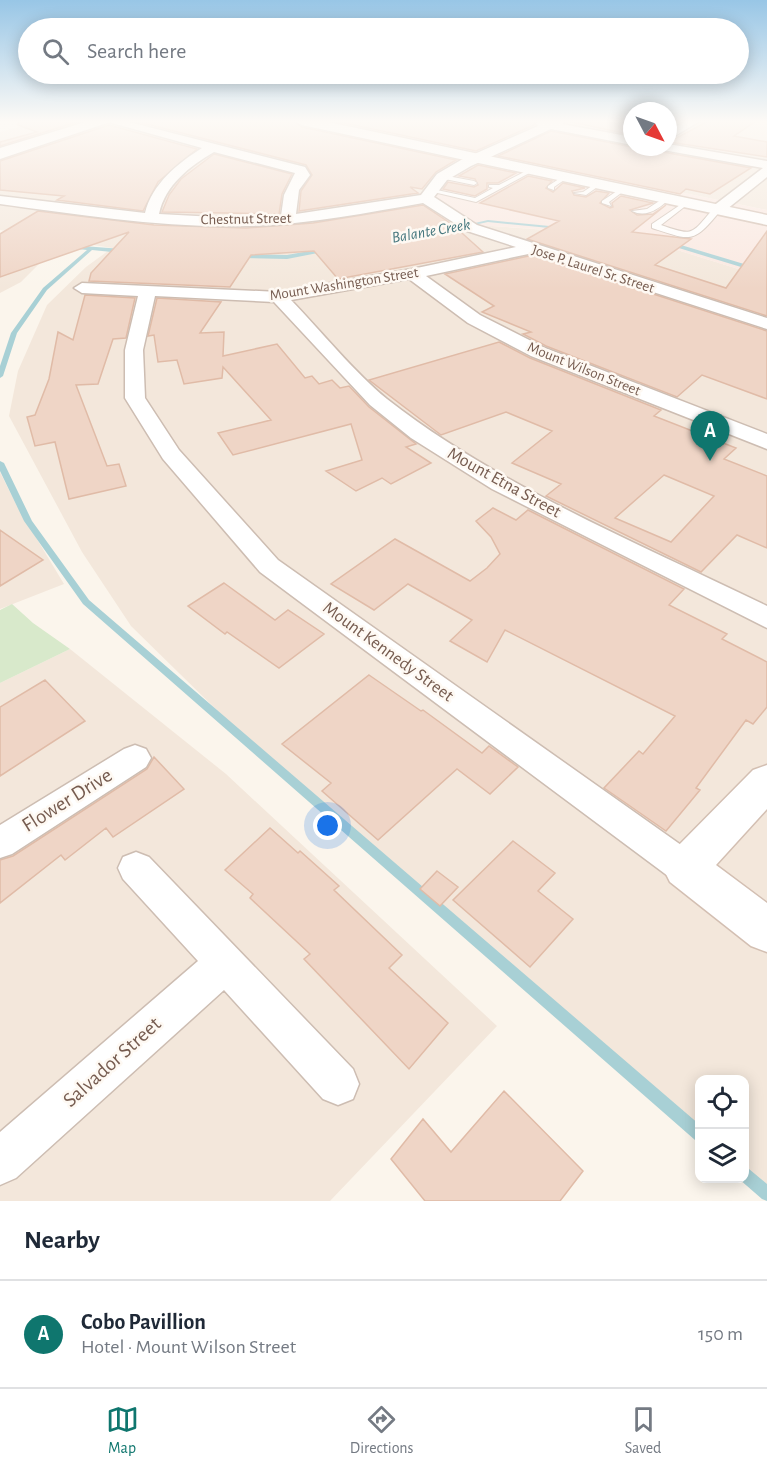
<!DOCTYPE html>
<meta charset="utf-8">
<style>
:root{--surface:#fff;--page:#f6f6f7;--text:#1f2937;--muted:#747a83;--line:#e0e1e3;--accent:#0f766e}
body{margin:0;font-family:"Alegreya Sans",sans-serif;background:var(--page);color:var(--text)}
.controls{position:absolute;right:18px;bottom:18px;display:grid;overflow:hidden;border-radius:12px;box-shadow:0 3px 15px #0003}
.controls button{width:54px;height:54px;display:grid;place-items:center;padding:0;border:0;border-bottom:2px solid var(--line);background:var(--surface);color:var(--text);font:30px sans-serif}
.compass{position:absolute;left:623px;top:102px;width:54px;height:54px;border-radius:50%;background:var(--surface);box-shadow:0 3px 15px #0003;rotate:131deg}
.you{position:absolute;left:328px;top:826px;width:21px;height:21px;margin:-15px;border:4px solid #fff;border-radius:50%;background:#1a73e8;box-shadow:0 0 0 9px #1a73e833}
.badge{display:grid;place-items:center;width:39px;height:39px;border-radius:50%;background:var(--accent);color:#fff;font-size:20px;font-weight:700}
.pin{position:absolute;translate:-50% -50px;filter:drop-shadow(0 2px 3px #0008)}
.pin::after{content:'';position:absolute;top:32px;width:21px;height:18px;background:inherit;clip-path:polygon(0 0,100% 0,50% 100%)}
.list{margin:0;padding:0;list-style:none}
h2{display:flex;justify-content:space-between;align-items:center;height:78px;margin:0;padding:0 24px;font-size:26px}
h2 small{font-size:20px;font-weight:400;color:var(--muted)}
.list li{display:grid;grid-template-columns:39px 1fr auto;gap:18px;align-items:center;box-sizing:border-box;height:108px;padding:0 24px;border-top:2px solid var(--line)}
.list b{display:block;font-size:22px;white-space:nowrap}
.list p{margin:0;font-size:20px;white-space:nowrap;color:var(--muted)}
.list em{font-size:20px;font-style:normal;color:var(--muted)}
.icon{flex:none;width:33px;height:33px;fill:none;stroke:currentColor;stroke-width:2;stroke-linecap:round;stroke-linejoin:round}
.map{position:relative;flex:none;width:767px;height:1201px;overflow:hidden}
.search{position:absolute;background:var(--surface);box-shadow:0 3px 15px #0003;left:18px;right:18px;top:18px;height:66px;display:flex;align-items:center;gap:15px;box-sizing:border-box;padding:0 21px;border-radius:33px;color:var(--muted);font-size:22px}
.sheet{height:186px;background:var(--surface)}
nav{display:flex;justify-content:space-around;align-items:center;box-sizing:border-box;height:84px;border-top:2px solid var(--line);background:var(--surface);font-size:16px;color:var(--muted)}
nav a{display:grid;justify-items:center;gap:3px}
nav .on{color:var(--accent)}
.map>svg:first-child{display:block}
.residential{fill:#f3e7db}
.commercial{fill:#fae8e1}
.green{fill:#d8e9cb}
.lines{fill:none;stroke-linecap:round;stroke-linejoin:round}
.stream{fill:#a8d0d5;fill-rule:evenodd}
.building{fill:#efd5c6;stroke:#e0bba7;stroke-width:1.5;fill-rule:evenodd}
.lane-casing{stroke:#cdbdb2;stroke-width:2}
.street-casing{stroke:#cdbdb2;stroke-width:3}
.secondary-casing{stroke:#d3bfb2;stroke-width:3}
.lane{fill:#fff;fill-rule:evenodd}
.street{fill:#fff;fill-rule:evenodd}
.secondary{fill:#fff;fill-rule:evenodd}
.labels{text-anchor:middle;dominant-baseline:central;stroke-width:5;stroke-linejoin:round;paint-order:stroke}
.far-street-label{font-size:15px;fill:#765c50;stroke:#fef9f3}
.far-water-label{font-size:16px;font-style:italic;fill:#47787f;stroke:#fef9f3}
.street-label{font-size:18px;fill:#765c50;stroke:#fef9f3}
.near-street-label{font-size:21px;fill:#765c50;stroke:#fef9f3}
</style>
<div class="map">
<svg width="767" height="1201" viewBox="0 0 767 1201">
<rect width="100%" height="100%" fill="#fbf5ec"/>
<path class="residential" d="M42,121H200L432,178L449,223L576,232L658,244L767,278V1193L745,1173L744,1080H700L699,1134L544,997L386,866L230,723L131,626L82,552L9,416L18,371L47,305L86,267L112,248L0,230V132Z
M337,121H632V147H668V121H767V210Z
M0,238L45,258L21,282L0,293Z
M0,472L17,506L64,584L0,609Z
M70,649L226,774L497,1026L330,1201H0V683Z"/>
<path class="commercial" d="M200,121H337L767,210V278L658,244L550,230L449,223L420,197L432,177Z"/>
<path class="green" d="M12,604L33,623L70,649L0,683V610Z"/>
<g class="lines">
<path class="stream" d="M488,220L560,227L562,228L560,229L488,222L446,231L444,230Z
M671,242L767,271V275L669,245L668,244Z
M70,245L122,249L125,251L122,253L92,250L47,290L17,333L3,376L0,378V366L11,333L43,288L87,250L68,248V246Z
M326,248L329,250L328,251L287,259L238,258L235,256L238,254L287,255Z
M0,461L4,463L32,521L89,600L700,1125V1142L695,1140L83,604L24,521L0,471Z
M744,1167L749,1169L767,1184V1201L762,1199L739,1179L744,1178Z"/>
</g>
<path class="building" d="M18,121H80L0,146V142L37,132L18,125Z
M135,121H293L302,127L456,160L436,172L422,189L410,187L418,193L299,211L301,191L312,175L306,165Z
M335,121H536L534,125L476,151Z
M567,121H614L632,125V135Z
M708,121H756L734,136L767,142V157L669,142Z
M109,125L197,149L158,182L143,211L57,200L64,196L0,190V161Z
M551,131L632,147H659L663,152L751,168L710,194L686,189L680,194L498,156Z
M214,154L292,174L282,194L279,214L162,212L169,195L181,179Z
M478,165L516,173L498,183H487V189L475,196L443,189L448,182L474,187L478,185L475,179L459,176Z
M528,176L552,181L546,188L553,192L563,183L585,188L572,191L574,195L586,197L596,191L609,193L600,203L610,208L613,207L612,203L621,196L653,203L630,210L637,215L653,214L666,205L632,232L691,239L655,265L726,288L767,231V316L527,239L559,221L480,203Z
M423,205L453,225L483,252L338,279L314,251L251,255L230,287L89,281L91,273L129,232L0,277V234L38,211L154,225L246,228L313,223Z
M533,255L767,331V399L702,375L677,397L546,346L523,334L531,332L482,312L494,306L445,274Z
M85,295L135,298L126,338L113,339L98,384L76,385L107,466L119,464L126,486L69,499L55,442L35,446L27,417L35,415L49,379L58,332L73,340Z
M157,298L221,302L200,333L224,332L223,356L277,344L305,378L312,376L319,384L332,380L340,388L349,386L369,407L416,444L406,447L431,463L391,484L382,478L356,491L326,471L362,460L351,424L233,455L218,433L271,420L223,367L222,378L184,384L177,360L158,362L154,335L148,336Z
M499,342L530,358L661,410L654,416L736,448L724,459L767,476V548L737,535L701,572L546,496L561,484L512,463L552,431L506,412L441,435L369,380ZM664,475L714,496L671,542L615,518Z
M493,508L516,520L528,510L684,589L669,605L727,634L722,639L767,662V707L753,724L746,720L696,788L700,790L666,831L604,788L639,751L643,754L675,716L505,630L487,662L450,641L472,620L408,584L374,610L331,584L395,539L470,581L487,568L500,554L491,537L476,521Z
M0,530L43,560L0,586Z
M224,583L275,620L288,610L324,634L279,668L227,632L225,634L188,606Z
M369,675L421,711L423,710L482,753L489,746L518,767L490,794L457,769L378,840L322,791L331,783L282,744Z
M45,680L85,721L0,776V707Z
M154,757L184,789L113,837L106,828L65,860L61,855L0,903V860L13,856L147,769Z
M270,828L298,853L300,851L339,886L334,890L402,955L389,968L448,1023L409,1069L304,959L310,954L250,898L253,894L225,870Z
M513,841L555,873L538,891L573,919L530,967L453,900Z
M437,871L458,887L440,906L420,889Z
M504,1091L583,1171L560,1201H425L391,1159L423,1119L451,1152Z"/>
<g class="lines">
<g class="lane-casing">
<path id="lane" d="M528,170L533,171L476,202L429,191L432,189L475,198L493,188L489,187V185H499Z
M442,175L474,181L477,183L474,185L440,178Z
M562,177L567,178L554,187V190L548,188V186Z
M595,184L600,185L586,195L574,193L583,192Z
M620,189L625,190L609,202L611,206L602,203V201Z
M664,198L669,199C659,209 646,218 632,211L647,209Z
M686,201L688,202V204L661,225C695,237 691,234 714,208L721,210C693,244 692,241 652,228V224Z"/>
</g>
<g class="street-casing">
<path id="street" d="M105,121H125L305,167L310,175L299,190L296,214L421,195L437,174L461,160L538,126L536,124L539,121H565L562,124L632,137V145L551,129L471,166L447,180L434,197L477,225L767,318V329L533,253L426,276L480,315L545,348L767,434V449L531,356L468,323L409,279L291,300C320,330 355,373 387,399C498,486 640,544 767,606V628L492,489L411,438L370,405L274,302L155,296L143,350L145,398L179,450L278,560L698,857L703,868L698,879L685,884L672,879L260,572L163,459L125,398V350L138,296L82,293L74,288L82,283L279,292L412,269L516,247L467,231L423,203C365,213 306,225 246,226C164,228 82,215 0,204V196L145,213C152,184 178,163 202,148ZM214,152L295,173L284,195L281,216L215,217L159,214C165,185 190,166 214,152Z
M686,121H700L668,140V131Z
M668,144L767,161V177L722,213H712V207L763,168L663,150L661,147H668Z
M135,745L146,749L151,758L146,767L12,854L0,858V825L124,749Z
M136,852L149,857L353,1069L359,1084L353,1099L338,1105L323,1099L224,990L16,1178L0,1185V1132L198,961L123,879L118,868L123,857Z"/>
</g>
<g class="secondary-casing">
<path id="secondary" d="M89,121H113L0,159V148Z
M295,121H323L767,215V225L302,125Z
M767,765V809L716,865L767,903V952L751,946L670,882L663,868L670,854L753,770Z"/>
</g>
<use href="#lane" class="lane"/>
<use href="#street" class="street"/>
<use href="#secondary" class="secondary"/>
</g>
<linearGradient id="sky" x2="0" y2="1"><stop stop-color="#98c6e6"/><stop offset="0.42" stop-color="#fdfaf6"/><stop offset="1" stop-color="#fdfaf6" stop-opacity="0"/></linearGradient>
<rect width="767" height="289" fill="url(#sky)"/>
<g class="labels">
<g class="far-street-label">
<text transform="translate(246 219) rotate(-1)">Chestnut Street</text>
<text transform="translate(593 269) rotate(18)">Jose P. Laurel Sr. Street</text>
<text transform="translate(344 284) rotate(-9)">Mount Washington Street</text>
<text transform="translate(584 369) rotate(22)">Mount Wilson Street</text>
</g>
<g class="far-water-label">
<text transform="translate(431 231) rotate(-10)">Balante Creek</text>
</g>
<g class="street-label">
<text transform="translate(504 483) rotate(29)">Mount Etna Street</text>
<text transform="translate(388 652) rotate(36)">Mount Kennedy Street</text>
</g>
<g class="near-street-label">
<text transform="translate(67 800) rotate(-32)">Flower Drive</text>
<text transform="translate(112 1062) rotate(-42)">Salvador Street</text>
</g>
</g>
</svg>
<div class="controls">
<button><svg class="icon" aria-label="locate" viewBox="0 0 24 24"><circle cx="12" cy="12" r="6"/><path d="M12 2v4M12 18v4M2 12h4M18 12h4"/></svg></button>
<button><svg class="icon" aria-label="layers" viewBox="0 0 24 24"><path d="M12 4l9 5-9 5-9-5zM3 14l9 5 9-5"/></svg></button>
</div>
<svg class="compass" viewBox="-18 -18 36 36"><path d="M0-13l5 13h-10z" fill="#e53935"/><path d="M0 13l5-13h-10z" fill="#747a83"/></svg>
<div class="you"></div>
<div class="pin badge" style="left:710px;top:461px">A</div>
<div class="search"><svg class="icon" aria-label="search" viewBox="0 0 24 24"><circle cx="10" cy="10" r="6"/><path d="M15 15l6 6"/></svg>Search here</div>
</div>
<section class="sheet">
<h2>Nearby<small></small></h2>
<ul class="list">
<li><span class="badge">A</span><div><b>Cobo Pavillion</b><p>Hotel · Mount Wilson Street</p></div><em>150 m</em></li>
</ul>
</section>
<nav>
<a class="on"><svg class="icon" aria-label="map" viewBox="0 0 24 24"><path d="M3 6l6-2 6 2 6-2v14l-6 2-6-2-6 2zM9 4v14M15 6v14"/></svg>Map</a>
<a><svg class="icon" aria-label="directions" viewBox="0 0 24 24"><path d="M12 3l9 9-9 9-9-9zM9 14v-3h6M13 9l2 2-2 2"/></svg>Directions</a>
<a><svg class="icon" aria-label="saved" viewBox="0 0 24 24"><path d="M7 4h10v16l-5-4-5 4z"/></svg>Saved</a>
</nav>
